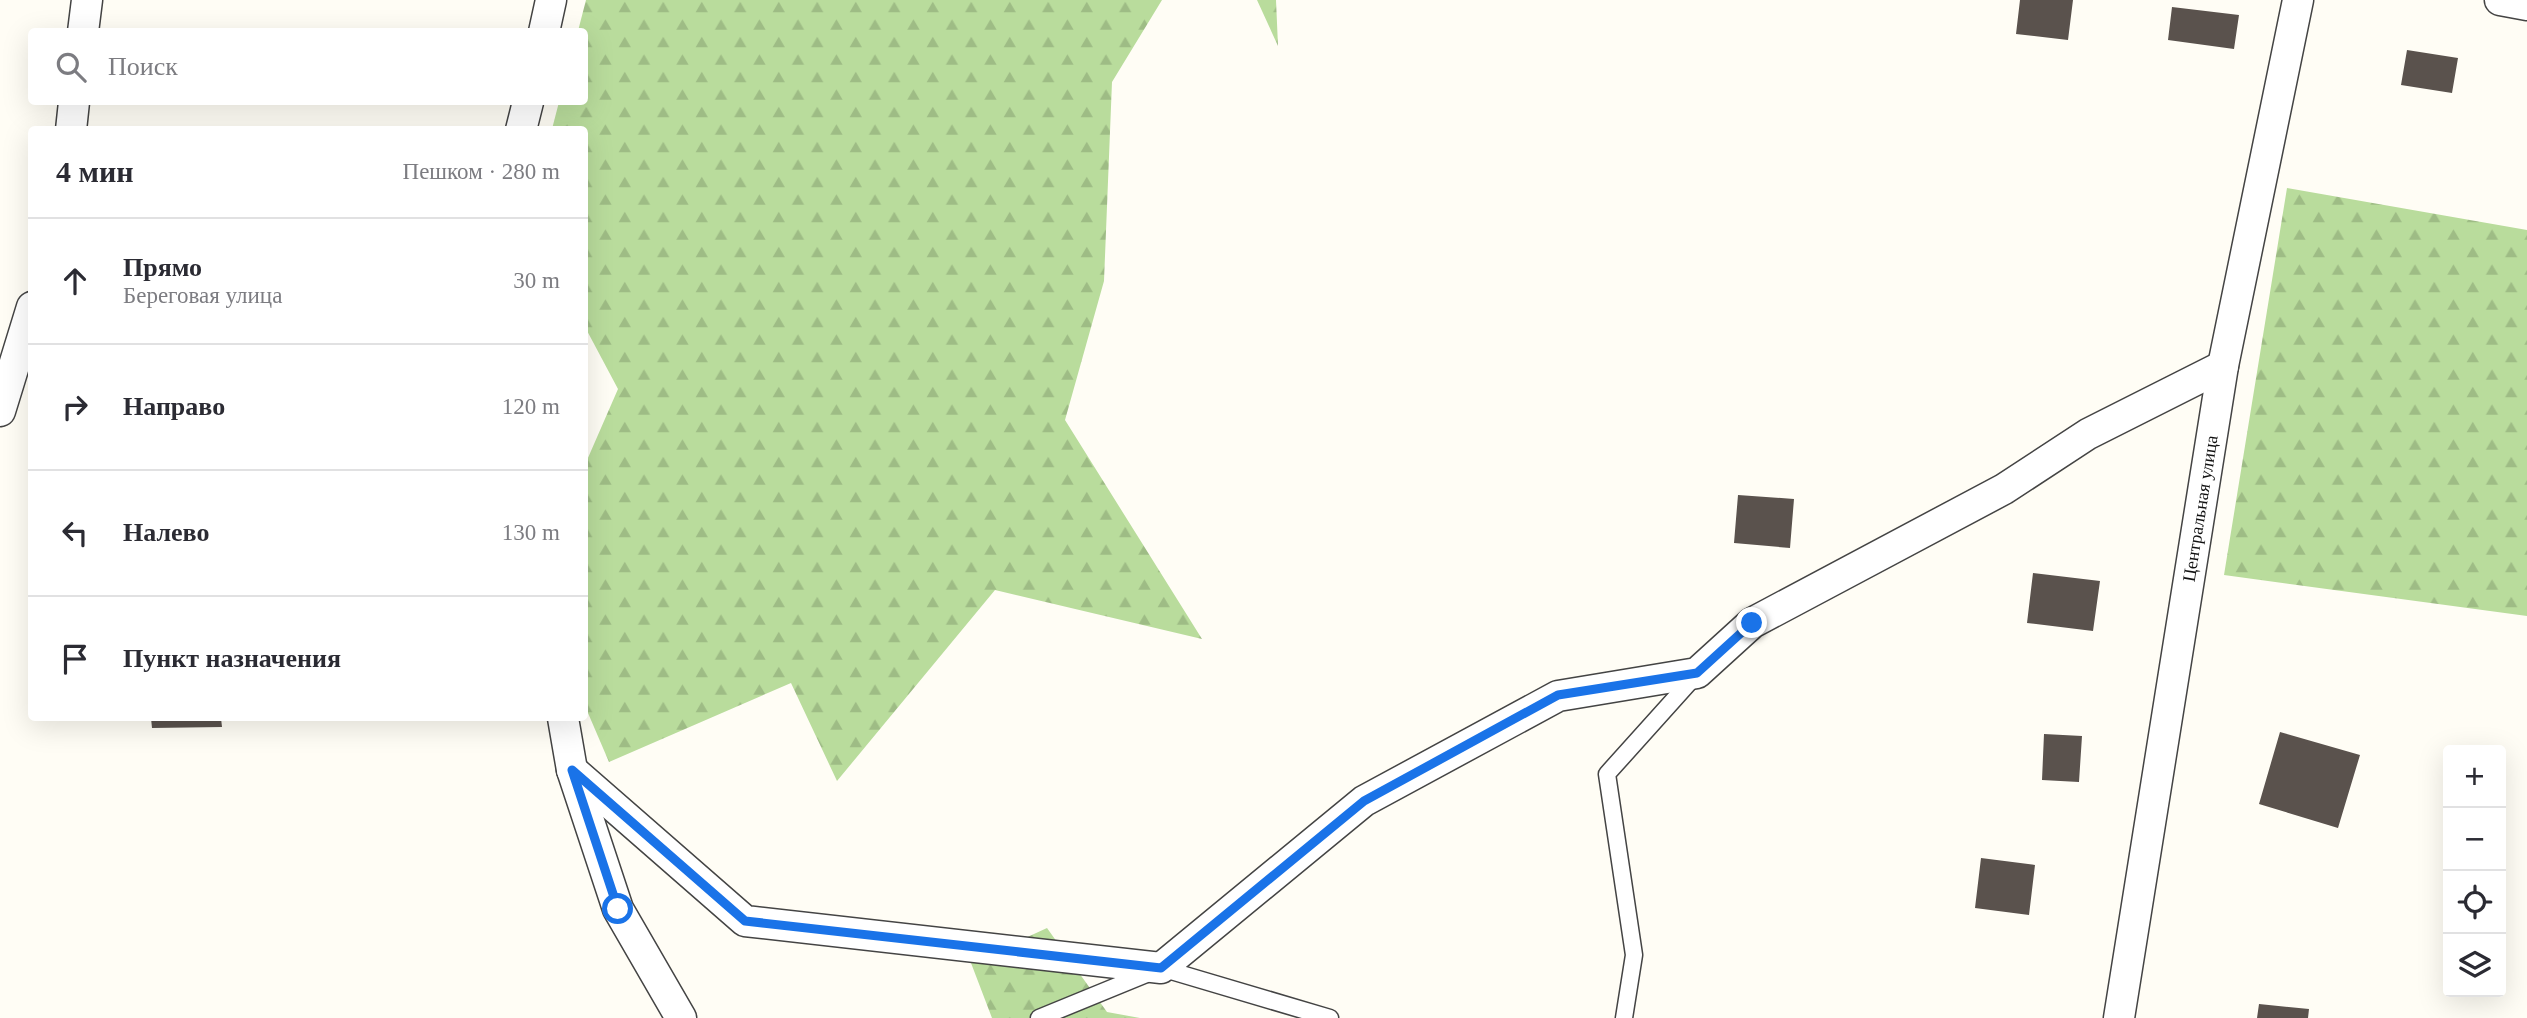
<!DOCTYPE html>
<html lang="ru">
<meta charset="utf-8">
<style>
:root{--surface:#fff;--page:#f7f7f7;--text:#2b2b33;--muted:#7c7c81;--line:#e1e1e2}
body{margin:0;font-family:"Times New Roman",serif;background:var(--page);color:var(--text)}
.controls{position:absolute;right:21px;bottom:21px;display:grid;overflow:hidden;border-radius:7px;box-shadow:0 7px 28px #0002}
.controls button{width:63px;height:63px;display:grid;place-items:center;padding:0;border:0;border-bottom:2px solid var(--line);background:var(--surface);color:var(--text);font:35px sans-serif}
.stop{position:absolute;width:21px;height:21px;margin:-16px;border:5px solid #1a73e8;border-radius:50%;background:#fff}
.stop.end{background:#1a73e8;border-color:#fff;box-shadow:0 2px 7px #0008}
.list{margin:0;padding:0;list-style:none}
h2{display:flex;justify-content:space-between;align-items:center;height:91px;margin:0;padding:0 28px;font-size:30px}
h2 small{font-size:23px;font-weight:400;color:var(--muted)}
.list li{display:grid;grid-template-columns:46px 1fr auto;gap:21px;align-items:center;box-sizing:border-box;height:126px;padding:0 28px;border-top:2px solid var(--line)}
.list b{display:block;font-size:26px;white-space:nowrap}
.list p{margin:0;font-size:23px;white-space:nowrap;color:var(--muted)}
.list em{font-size:23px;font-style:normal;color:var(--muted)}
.icon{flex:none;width:38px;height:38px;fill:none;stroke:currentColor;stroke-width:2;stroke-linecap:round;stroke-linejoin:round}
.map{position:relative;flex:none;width:2527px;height:1018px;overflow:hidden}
.search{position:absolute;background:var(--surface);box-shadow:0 7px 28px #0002;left:28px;top:28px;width:560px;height:77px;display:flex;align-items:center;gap:18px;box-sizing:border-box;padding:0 24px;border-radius:7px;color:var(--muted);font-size:26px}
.panel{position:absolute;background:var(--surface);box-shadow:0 7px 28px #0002;left:28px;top:126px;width:560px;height:595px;border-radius:7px}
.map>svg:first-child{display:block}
.forest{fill:url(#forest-firs)}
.building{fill:#5a524d}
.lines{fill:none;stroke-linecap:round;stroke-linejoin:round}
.lane-casing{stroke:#444;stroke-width:19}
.street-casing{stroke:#444;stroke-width:33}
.lane{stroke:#fff;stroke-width:16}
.street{stroke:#fff;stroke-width:30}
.route{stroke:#1a73e8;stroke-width:9}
.labels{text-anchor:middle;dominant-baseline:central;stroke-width:7;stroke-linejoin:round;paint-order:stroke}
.street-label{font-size:18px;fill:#111;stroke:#fff}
</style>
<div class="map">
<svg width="2527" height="1018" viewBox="0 0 2527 1018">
<defs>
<pattern id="forest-firs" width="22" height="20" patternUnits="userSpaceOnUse" patternTransform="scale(1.75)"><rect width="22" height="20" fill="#b9dc9c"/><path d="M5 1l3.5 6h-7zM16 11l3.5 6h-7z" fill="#9ebc85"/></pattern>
</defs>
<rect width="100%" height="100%" fill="#fffdf5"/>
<path class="forest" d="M586,0H1162L1112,82L1104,281L1065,420L1202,639L995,590L837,781L791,683L609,762L585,706L584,467L618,389L585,327L584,130L552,129L559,102H584V32L578,31Z
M1257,0H1276L1278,46Z
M2287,188L2527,230V616L2224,575Z
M1047,928L1107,1012L1140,1018H992L971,963Z"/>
<path class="building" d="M2020,0H2073L2068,40L2016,34Z
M2172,7L2239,15L2234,49L2168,40Z
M2407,50L2458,58L2452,93L2401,85Z
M1738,495L1794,499L1790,548L1734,543Z
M2033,573L2100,581L2093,631L2027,623Z
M151,718H221L222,727L152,728Z
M2280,732L2360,755L2338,828L2259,804Z
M2044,734L2082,736L2079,782L2042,780Z
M1981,858L2035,865L2029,915L1975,908Z
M2259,1004L2309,1009L2308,1018H2257Z"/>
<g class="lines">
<g class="lane-casing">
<path id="lane" d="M1039,1018L1161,968L1330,1018
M1624,1018L1634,955L1607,774L1696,675"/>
</g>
<g class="street-casing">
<g id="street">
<path d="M2500,0L2527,5"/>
<path d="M83,32L87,0"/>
<path d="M544,32L551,0"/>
<path d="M71,130L74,102"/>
<path d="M521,130L528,102"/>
<path d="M0,411L32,307"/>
<path d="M563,718L572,770L618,909L681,1018"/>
<path d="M572,770L745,921L1161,968L1364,801L1558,696L1697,673L1752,623L2004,489L2088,434L2223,366"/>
<path id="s1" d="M2119,1018L2223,366L2298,0"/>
</g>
</g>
<use href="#lane" class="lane"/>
<use href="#street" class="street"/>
</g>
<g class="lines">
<path class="route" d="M618,909L572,770L745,921L1161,968L1364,801L1558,695L1697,673L1752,623"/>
</g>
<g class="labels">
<g class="street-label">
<text stroke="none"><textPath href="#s1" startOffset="516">Центральная улица</textPath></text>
</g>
</g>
</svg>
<div class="controls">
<button>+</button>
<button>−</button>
<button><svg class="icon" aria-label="locate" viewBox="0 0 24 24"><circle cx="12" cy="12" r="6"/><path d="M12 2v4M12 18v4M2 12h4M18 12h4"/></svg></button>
<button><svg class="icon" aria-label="layers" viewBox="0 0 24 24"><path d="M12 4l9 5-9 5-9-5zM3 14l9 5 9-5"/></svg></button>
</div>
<div class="stop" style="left:618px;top:909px"></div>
<div class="stop end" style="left:1752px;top:623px"></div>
<div class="search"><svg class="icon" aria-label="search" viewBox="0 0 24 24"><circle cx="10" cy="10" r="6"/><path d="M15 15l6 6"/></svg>Поиск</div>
<section class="panel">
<h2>4 мин<small>Пешком · 280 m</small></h2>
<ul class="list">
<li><svg class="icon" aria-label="ahead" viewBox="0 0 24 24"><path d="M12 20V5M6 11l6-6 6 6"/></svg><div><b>Прямо</b><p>Береговая улица</p></div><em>30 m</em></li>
<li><svg class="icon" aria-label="right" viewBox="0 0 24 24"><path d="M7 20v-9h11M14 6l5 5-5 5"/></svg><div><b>Направо</b></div><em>120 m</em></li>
<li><svg class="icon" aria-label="left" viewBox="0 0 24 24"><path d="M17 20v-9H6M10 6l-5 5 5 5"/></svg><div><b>Налево</b></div><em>130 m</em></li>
<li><svg class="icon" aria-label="arrive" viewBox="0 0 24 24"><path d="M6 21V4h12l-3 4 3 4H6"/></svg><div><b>Пункт назначения</b></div></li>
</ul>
</section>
</div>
